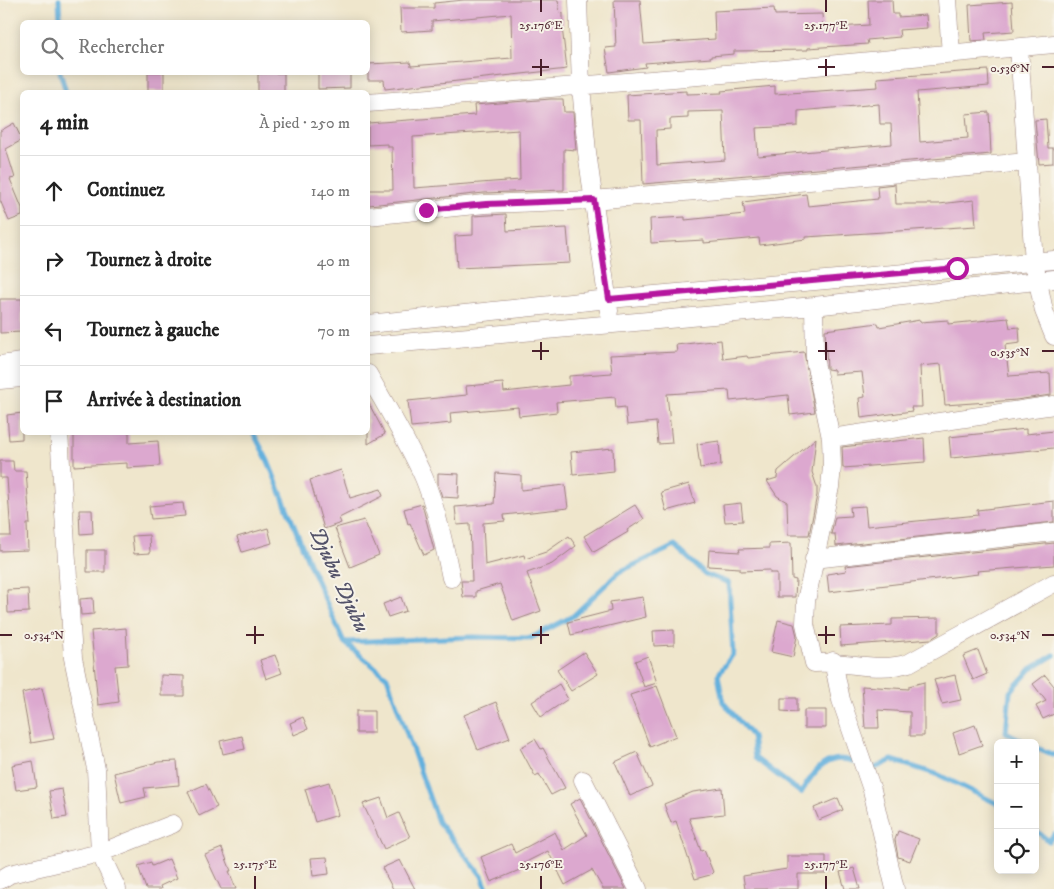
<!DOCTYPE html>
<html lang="fr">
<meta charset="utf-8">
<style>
:root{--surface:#fff;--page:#f2f2f2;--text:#222;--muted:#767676;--line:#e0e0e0}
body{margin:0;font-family:"IM FELL DW Pica",serif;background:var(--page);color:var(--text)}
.controls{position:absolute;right:15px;bottom:15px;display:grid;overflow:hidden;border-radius:8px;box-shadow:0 2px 12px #0003}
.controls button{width:45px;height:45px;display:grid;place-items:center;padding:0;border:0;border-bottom:1px solid var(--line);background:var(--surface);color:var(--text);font:25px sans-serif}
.stop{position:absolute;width:15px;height:15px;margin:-11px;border:4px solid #b5179e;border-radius:50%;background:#fff}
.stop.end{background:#b5179e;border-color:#fff;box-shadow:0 1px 5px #0008}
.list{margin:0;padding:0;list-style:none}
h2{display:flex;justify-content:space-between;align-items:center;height:65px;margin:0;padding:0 20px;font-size:21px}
h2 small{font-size:16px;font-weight:400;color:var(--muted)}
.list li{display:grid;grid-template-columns:32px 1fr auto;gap:15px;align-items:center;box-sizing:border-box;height:70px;padding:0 20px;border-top:1px solid var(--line)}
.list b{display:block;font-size:19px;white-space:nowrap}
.list em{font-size:16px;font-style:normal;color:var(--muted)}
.icon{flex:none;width:28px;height:28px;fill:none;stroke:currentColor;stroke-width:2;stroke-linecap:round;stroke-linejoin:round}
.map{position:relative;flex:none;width:1054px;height:889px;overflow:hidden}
.search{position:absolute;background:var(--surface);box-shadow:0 2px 12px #0003;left:20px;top:20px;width:350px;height:55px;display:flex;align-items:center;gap:12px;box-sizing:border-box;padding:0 18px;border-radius:8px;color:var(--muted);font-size:19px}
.panel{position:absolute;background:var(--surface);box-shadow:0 2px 12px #0003;left:20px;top:90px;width:350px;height:345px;border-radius:8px}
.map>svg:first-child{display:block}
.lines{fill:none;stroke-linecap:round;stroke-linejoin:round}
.stream{stroke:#64b0dd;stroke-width:5}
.building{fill:#dca8cf;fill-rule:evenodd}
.minor-casing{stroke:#9c827c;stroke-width:19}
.minor{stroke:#fff;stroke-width:18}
.route{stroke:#b5179e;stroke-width:6}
.ticks{fill:none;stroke:#4a1f2b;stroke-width:2}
.labels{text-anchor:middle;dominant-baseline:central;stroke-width:4;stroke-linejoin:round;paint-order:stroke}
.water-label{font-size:21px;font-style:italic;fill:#535269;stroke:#f7f3e8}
.ticks-label{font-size:12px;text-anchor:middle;fill:#4a1f2b;stroke:#f7f3e8;stroke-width:4;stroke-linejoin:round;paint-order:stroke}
</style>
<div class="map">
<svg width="1054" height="889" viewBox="0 0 1054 889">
<rect width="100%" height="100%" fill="#f7f3e8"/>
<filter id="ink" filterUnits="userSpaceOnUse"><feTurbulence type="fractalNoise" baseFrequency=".02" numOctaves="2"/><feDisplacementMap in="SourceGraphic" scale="10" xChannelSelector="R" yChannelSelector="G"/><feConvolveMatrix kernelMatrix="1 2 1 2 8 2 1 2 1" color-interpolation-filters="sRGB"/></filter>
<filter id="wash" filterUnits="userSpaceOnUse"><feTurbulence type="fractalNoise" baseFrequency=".0096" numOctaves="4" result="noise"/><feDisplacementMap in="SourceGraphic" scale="20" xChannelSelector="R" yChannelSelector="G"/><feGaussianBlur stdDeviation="1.12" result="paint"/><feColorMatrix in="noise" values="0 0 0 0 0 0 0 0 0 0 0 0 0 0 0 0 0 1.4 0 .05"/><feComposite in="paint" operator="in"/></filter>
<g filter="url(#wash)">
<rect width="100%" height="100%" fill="#efe6cc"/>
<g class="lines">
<path class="stream" d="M59,0L60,22
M60,72L66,92
M253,432L268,461L309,563L344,642L387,677L438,822L482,876L487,889
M344,642L473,637L531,638L573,616L619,572L675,546L705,574L729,583L733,654L718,675L723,702L752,736L755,758L801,793C814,770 828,751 857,763
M1027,743L1006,732L1010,692L1031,669L1054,655
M1035,747L1054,755
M870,768L873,769L892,760L939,775L998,804
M1035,830L1049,841L1054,834"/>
</g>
<g id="blocks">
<path class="building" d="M464,0H558L560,14L563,13V27H562L567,69L385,89L384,80H368V64L410,62L411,66L512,58L511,14L432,21V30L401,32L400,8H434V3Z
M614,0H640L644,44L715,39L714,11L774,8L775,15L822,14L823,28L869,25L868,0H892L893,14H898V17L926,15L927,28L899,30L900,37L867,40L868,44L808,48V50L734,51V54L711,56V58L645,63L646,67L609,72L605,48L616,47Z
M1012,2L1014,31L985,33L986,40L971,41L969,5Z
M988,70L989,86L917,92L920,142L968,138L966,114L989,112L991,154L643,184L641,120H628L627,95L686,91V94L722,93L721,91L775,86V94L878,87L877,78ZM879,104L880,124H891L892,144L758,156L756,128L798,126V111ZM723,111L725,160L657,165L656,130L670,129V119L688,118V112Z
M148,72H164V91H148Z
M318,72H350V88L318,89Z
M284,73V92H258V74Z
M551,99H563L564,112H573L576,150L564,149V190L484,193L369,205V190H393L392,147H388V144L368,145V123L475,115L474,105ZM519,130L520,180L414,188L413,137Z
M1046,119L1048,148H1053V163L1039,164L1035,120Z
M14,123L22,140L6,149L15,178L10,179L22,208V216L9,221L0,200V131Z
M895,184L896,204H939L974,200L976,226L806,237V239L760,245L759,238L704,243V240L651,243L650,219L685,217V220L745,214L743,202L806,194L808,206L878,199L877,186Z
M506,214L507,231L567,228L570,263L457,268L455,236L473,235V216Z
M0,299H22V332L0,333Z
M1008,318L1010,328L1019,327L1020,343L1005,345L1009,376L1050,373L1051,395L1016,400L945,405L941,364L920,366L922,407H911L912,411L861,418L859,398L865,397L862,372L834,374V370L827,369L825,330L878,323L879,327L920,320V322L948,320V324Z
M721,340L723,359L747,356L748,358L804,352L815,412L790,415L788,395L730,401L729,390L667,394L672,443L658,444L656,422L627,425L625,407L616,408L615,397L556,402L557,412L519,416L518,407L450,413L451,423L411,427L408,401L467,395L466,386L503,383L504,392L569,385V376L612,373L610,355L677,352L676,345Z
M368,402L385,434L368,444Z
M22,413V439L9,440L7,415Z
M1026,429V434L1054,431V448L951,458L949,437Z
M74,432H129V443L158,441L160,466L127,468V463L74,466Z
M816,438L812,472L817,487V495L809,535H788L787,502L777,496L767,481L777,478L778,471Z
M924,438L925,462L843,468L842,447Z
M719,441L721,465L700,468L697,444Z
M613,448L614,471L573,475L571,452Z
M0,461H13L14,471H26L30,524H27L28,550L0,551V536H11L7,478H0Z
M341,470L350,498L381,489L383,496L339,518L341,523L324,529L310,480Z
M438,473L459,474L458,498L442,497L438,484Z
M496,473L521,475V490L565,485L568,508L504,515L505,521L483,523L485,565L524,555L525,559L546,552L569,536L576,546L552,564L527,573L541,611L513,621L500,584L476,591V597H463L461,581H472L470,524L457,525L455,507L494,504Z
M689,484L695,503L666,511L661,492Z
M1054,501V522L836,546L835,534H831L835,517L851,516L850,507L865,506L867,526L978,515L977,510Z
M183,503L185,516L151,519L149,506Z
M741,503L743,521L725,522L723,505Z
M422,504L434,550L424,555L410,523L408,524L404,509Z
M635,505L644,519L627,530L628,532L594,552L584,536Z
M79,510H92L93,533L80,534Z
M364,520L379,555L350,567L335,528Z
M268,528L272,543L242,552L237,537Z
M149,535L150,553L134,554L132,536Z
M791,543L792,579L796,580L795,597H777V573H770V570L740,571V568L708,566L709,550L740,552L739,549L769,548V544Z
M1054,543V565L977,571L978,574L829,592L827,574L846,571L845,566Z
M87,550H105V572H87Z
M28,589L29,612L8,613L7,590Z
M401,597L406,611L388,617L383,604Z
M643,597L646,617L571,635L568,622L611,611L610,602Z
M93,598L94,614L81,615L80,599Z
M939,618V634L931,639L841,646L840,627L892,625V619Z
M778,620L794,624L797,636L793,657L771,652Z
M126,628L128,665L115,666L119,702L98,705L91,631Z
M674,630V645L654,646L653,631Z
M978,650L987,674L973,680L963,656Z
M584,652L598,674L571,691L557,670Z
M275,655L282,673L266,679L260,660Z
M648,656L657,683L644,687L635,661Z
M161,675L184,676V696H161Z
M955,675L961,700L942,704L934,680Z
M1045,675L1054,686V714L1043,719L1036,706L1046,701L1033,684Z
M924,682V736H910V712L878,710L879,728H865L862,686L909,689V686Z
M559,684L568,699L541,717L532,702Z
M657,686L676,736L650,747L630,695Z
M42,688L54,739L31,743L22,693Z
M781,698H797V712L781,711Z
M496,702L510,738L478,750L464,715Z
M804,710H826V728H804Z
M356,711H374V733H356Z
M303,717L308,729L294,735L290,723Z
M975,725L982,745L959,753L953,733Z
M242,736L245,749L223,754L220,741Z
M535,739L541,749L543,748L565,788L551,795L539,774L535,776L520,748Z
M637,752L652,786L630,796L615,762Z
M33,761L37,787L16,790L12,765Z
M177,761L179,785L144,788L146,797L121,803L114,773L158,762Z
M329,782L338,815L315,822L305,789Z
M206,784L217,807L199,816L188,792Z
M722,788L724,814L689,818L701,851L704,850L713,872L710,875L695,879L676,821L671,823L664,804L693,792Z
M62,789L67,817L54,819L49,791Z
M381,798L388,818L399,813L410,837L384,849L363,804Z
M580,798L626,889H603L592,870L565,885L548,851L520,865L522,869L491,882L481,857L511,844L515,853L555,832L564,850L587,835L570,804Z
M838,798L843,810L819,820L814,808Z
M898,831L919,839L910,861L898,857L895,840Z
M222,848L231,871H229L236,889H221L205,855Z
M787,856H826V874H798V889H745L743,876L787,869Z
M327,857L329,874L313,876L311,858Z
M169,859L177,878L160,886L161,889H146L138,866L151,862L152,866Z
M400,860L415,889H393L382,868Z
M854,868L860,889H845L840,872Z"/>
</g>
</g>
<g filter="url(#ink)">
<use href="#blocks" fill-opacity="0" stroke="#9c827c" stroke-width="1"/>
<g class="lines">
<g class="minor-casing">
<path id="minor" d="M578,0L581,86L587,152L609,311
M947,0L951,54
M1019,48L1034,262L1044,311L1054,336
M368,103L773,70L1054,44
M368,216L485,204L593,200L1027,162
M814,306L815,362L831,438L832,467L830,487L806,601L805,624L814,663C846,660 877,673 909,663L1054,583
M368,324L609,299L1054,260
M368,346L814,306L1054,279
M0,365L22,362
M368,374C387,408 408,442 424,478C437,510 444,544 451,578
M0,380L22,378
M59,432L73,658L96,769L100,853L117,889
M831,438L1054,405
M814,559L1054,532
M833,661L841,700L872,790L895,889
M583,780L638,889
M0,880L10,874L100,853L173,824"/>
</g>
<use href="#minor" class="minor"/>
</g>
</g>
<g class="lines" filter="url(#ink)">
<path class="route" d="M426,210L486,204L594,200L609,299L957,268"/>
</g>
<path class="ticks" d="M541,0V12M826,0V12M541,59V76M826,59V76M532,67H549M818,67H835M1042,67H1054M541,342V360M826,342V360M532,351H549M818,351H835M1042,351H1054M255,626V644M541,626V644M826,626V644M0,635H12M246,635H264M532,635H549M818,635H835M1042,635H1054M255,876V889M541,876V889M826,876V889"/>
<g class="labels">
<g class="water-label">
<text transform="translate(339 580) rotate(65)">Djubu Djubu</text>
</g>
</g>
<g class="ticks-label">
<text x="541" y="29">25.176°E</text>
<text x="826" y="29">25.177°E</text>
<text x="1010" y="72">0.536°N</text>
<text x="1010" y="356">0.535°N</text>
<text x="44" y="639">0.534°N</text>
<text x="1010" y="639">0.534°N</text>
<text x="255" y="868">25.175°E</text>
<text x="541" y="868">25.176°E</text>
<text x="826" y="868">25.177°E</text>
</g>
</svg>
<div class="controls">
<button>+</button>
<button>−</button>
<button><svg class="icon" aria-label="locate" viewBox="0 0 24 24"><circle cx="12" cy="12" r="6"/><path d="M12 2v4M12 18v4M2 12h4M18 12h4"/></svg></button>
</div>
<div class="stop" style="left:957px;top:268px"></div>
<div class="stop end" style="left:426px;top:210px"></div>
<div class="search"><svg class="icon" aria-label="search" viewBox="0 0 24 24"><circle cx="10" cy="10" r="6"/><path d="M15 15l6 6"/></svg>Rechercher</div>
<section class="panel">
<h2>4 min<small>À pied · 250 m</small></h2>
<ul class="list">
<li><svg class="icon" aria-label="ahead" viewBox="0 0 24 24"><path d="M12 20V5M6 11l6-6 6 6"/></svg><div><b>Continuez</b></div><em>140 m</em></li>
<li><svg class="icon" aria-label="right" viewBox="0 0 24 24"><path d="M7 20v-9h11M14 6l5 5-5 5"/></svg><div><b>Tournez à droite</b></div><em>40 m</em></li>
<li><svg class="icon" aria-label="left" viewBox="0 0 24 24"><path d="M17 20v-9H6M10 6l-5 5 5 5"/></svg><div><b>Tournez à gauche</b></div><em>70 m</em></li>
<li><svg class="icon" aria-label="arrive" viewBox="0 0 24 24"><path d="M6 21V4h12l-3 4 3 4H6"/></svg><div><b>Arrivée à destination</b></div></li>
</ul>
</section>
</div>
